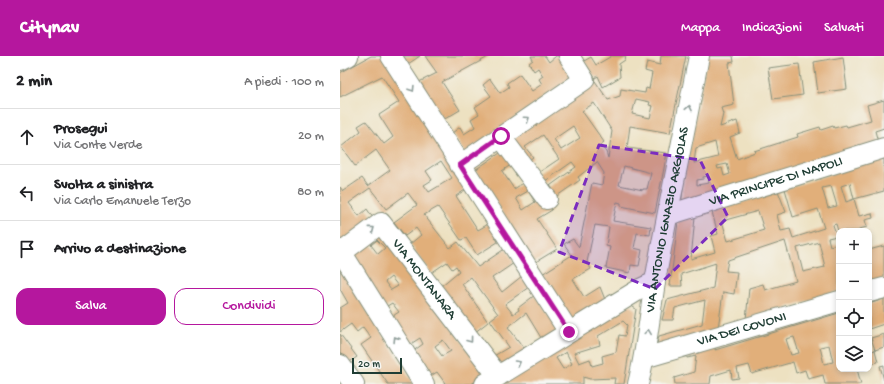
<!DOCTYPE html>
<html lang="it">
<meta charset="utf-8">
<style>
:root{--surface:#fff;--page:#f2f2f2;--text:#202124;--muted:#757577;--line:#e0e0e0;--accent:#b5179e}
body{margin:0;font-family:"Gochi Hand",sans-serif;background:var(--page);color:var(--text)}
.controls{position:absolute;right:12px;bottom:12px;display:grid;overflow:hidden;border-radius:8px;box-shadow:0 2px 6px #0003}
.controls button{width:36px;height:36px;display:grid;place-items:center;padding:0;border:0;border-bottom:1px solid var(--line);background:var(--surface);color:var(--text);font:20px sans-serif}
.scale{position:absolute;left:12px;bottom:10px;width:50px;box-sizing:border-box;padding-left:4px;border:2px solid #1f3d34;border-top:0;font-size:11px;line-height:14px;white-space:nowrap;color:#1f3d34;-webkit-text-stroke:3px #f6f6f2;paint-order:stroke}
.stop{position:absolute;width:12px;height:12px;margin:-9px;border:3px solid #b5179e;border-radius:50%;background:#fff}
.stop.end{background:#b5179e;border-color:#fff;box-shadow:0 1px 4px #0008}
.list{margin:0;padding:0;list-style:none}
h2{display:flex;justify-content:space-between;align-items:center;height:52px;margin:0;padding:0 16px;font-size:17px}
h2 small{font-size:13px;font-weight:400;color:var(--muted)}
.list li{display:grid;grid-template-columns:26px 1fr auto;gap:12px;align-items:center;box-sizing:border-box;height:56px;padding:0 16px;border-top:1px solid var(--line)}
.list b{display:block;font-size:15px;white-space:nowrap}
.list p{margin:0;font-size:13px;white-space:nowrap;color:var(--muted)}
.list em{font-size:13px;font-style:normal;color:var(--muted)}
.actions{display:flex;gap:8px;padding:12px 16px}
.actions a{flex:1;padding:9px 0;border:1px solid var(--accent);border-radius:12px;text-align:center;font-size:14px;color:var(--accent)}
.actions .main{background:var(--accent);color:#fff}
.icon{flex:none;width:22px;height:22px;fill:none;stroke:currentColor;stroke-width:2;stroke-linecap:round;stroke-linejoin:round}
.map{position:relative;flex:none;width:544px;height:328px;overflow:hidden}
header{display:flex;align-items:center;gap:24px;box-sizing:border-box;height:56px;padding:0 20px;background:var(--accent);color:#fff}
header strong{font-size:19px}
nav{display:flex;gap:22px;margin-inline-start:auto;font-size:14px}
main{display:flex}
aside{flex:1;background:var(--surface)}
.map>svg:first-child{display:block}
.building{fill:#e1af7a;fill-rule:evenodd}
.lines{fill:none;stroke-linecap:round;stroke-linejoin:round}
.minor-casing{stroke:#868f7a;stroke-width:22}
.minor{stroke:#fff;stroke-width:20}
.oneway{stroke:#8f9e9a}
.route{stroke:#b5179e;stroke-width:5}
.marked{fill:#7b2cbf;fill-opacity:0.2;stroke:#7b2cbf;stroke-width:3;stroke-dasharray:8 5;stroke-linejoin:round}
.labels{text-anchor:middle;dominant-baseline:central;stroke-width:3;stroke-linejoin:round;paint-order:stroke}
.street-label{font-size:14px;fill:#1f3d34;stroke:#f6f6f2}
</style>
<header>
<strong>Citynav</strong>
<nav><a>Mappa</a><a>Indicazioni</a><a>Salvati</a></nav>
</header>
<main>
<aside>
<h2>2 min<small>A piedi · 100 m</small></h2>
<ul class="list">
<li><svg class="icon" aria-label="ahead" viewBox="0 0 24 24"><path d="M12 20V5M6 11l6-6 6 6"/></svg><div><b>Prosegui</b><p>Via Conte Verde</p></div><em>20 m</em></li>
<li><svg class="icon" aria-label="left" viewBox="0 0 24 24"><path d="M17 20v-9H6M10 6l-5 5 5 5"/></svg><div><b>Svolta a sinistra</b><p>Via Carlo Emanuele Terzo</p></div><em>80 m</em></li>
<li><svg class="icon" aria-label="arrive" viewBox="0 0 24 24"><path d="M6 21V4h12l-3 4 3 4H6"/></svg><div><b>Arrivo a destinazione</b></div></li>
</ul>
<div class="actions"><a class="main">Salva</a><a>Condividi</a></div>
</aside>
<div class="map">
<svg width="544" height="328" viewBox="0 0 544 328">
<rect width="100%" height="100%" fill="#f6f6f2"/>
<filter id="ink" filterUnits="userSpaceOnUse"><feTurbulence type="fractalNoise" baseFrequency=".025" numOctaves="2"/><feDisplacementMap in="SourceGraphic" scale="8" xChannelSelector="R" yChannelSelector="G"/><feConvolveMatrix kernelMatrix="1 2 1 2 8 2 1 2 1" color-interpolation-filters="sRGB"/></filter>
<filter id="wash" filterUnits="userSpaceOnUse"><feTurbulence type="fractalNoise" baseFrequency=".012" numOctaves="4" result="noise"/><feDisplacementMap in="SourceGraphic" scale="16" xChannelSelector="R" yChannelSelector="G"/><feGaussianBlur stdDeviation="0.9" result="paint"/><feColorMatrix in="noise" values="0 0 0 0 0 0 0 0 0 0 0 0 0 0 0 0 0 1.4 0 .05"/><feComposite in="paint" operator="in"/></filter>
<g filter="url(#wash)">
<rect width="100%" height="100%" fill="#ede1c1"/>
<g id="blocks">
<path class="building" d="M31,0H45L128,132L116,140L138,174L150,167L161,184L137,199L126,182L121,184L98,151L84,159L110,192L118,186L138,211L166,192L174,207L152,222L162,236L182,220L189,231L165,248L173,258L179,254L178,252L195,239L220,275L203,285L186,257L168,271L186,295L159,311L152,301L169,291L150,264L158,258L131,221L122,228L148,266L134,277L101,230L119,215L116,210L112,213L107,206L91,217L70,188L81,179L76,172L65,180L54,166L77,149L68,137L46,153L30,132L9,147L19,160L27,153L33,162L2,185L0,182V131L3,135L22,122L28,130L50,114L36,94L15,110L1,91L21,75L18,70L26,65L44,88L53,81L39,59L59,46L42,20L0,41V17ZM101,105L112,122L89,136L84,129L92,124L86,115Z
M63,0H80L68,8Z
M85,0H150L102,26L120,54L103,64L79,26L97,17Z
M191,0H205L209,6L216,0H222L235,20L125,97L112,77L120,71L124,78L135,71L131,63L139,58L135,51L151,40L143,29L150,23L160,37L169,31L167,27L180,18L192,35L202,28L199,23L203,20L198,12L194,15L189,7L193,4Z
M270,0H286L285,4L279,8L280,21L263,31L258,20L255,22L244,5L251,1L256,9L270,1Z
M321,0H346L330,77L290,70L287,92L327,97L315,157L281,150V147L277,146L273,165L311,171L310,179L297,177L294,192L302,194L299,210L291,209L290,217L266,212L270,191L266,190L269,171L255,169L247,206L251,213L233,223L244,241L260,231L266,246L232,266L202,218L232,199L224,188L233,183L239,191L252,127L262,129L264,117L257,106L238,121L240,124L214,142L207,132L236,111L232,106L201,128L195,119L219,103L203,79L185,91L193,101L185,107L168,84L255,25L268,44L280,40L281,33L305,37L306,32L309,33L312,17L305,15L307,6L320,9ZM296,43L310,46L309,49L313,50L310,62L292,58ZM254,47L272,75L268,102L266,96L260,89L264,86L242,55ZM233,70L240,82L221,94L214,83ZM284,110L311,117L307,133H303V134L279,129Z
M367,0H393L394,6L389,7L394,49L381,52L383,58L380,71L397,65L400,77L390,81L397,103L415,96L414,95L458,81L457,78L480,71L481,74L493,70L494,72L506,69L507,71L531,64L527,49L544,44V72L535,75L538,86L341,149L345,118ZM375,86L378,101L354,107L356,92ZM387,108L390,118L384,120L382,112L378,113L377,110ZM368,120L369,127L357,129V124L363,123V121Z
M503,1L507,33L478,37L474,6Z
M459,8L463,39L433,43L428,12Z
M166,93L175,106L162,115L174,133L188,124L212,154L197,163L217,193L194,207L135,114ZM188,135L195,146L183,154L176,142Z
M544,101V135L514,143L510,127L501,130L506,146L514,143L519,160L532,157L533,162L525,164L527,171L519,173L520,175H498L496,168L493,169L497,180L488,182L490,190L497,188L499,194V235L406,264L409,232L423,228L425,234L456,225L445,185L388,204L386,215L397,216L394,238L383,236L378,273L316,291L319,280L362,268L365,244L335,252L333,264H322L327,244L373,232L376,207L341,218L342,230H330L338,166L355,161L351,203L375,196L371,180L378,178L372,156L438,135L446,156L437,159L441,175L450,173L453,182L484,172L478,153L453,161L445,133ZM491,130L497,150L488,152L482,132ZM418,155L424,174L388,185L382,165ZM479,186L485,211L463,216L457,192Z
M42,175L146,319L131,328H103L105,327L97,316L89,321L72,296L83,288L80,282L69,289L51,261L59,256L52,247L44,252L10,199ZM37,184L45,192L38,198L31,189ZM51,221L58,230L51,234L45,226ZM103,284L111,295L102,300L95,290Z
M544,190V222L529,226V194Z
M0,212L74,328H48L21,289L31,282L23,271L17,276L11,268L0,276V252L8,247L0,233Z
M544,243V268L529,273V248Z
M290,249L296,253L284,328H274L275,322L250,323L243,321V328H161ZM283,265L287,269L285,280L279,279L276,296L262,300L263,307L252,310L250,303L239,307L234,297L260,289L258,280ZM226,296L232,308L223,313L216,302Z
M499,257V313H517L521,328H485L483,319L468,323L465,314L456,317L453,306L412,318L409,309L397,312L399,322L392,323L391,314L371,320L370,328H335L334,322L354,316L356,300L347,302L346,296L376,287L375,294ZM454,281L459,297L451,299L446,283ZM489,289L493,306L484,308L480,291Z
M0,278L17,301L8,307L0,297Z
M544,278V291L535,294L531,282Z
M535,294L538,306L529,308V296Z
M544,309V324L540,310Z"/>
</g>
</g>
<g filter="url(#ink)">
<use href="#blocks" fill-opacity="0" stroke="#868f7a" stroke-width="1"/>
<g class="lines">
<g class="minor-casing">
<g id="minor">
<path d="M51,0L229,276"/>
<path d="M0,4L8,0"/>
<path d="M161,81L207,143"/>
<path d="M120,109L244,24L229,0"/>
<path id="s1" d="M328,159L544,92"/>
<path d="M0,194L84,328"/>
<path id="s2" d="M1,197L41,167L158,320"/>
<path d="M529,236L544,232"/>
<path id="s3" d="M304,302L499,245"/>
<path d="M0,309L14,328"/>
<path d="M145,328L300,233L315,226"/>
<path id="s4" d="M298,328C307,292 310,256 316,220C329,147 345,73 359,0"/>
</g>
</g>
<use href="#minor" class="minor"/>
</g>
<defs><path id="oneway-chevron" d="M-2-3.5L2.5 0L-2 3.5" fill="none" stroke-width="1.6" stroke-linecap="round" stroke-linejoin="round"/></defs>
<g class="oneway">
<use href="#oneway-chevron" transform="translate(72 33) rotate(58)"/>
<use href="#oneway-chevron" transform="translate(349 52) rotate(-79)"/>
<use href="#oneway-chevron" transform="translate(187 63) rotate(-35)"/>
<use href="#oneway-chevron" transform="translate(32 173) rotate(-37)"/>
<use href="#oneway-chevron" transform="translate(308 276) rotate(-82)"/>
<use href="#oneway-chevron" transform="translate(56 283) rotate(-122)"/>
<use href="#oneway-chevron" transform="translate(130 284) rotate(53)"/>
<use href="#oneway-chevron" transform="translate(178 307) rotate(-31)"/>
</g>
</g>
<g class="lines" filter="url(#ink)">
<path class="route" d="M161,80L120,109L229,276"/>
</g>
<path class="marked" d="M259,89L360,104L388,161L315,233L219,196Z"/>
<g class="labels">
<g class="street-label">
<text stroke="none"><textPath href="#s1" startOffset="113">VIA PRINCIPE DI NAPOLI</textPath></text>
<text stroke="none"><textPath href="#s4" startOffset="167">VIA ANTONIO IGNAZIO ARGIOLAS</textPath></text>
<text stroke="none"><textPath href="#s2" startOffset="121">VIA MONTANARA</textPath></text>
<text stroke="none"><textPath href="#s3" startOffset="102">VIA DEI COVONI</textPath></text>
</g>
</g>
</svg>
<div class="controls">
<button>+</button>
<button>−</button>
<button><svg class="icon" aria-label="locate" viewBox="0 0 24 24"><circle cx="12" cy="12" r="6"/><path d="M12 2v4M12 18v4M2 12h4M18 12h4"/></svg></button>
<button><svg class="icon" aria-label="layers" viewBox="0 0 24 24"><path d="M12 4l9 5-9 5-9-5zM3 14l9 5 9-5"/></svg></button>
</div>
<div class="scale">20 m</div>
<div class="stop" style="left:161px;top:80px"></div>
<div class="stop end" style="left:229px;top:276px"></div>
</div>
</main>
